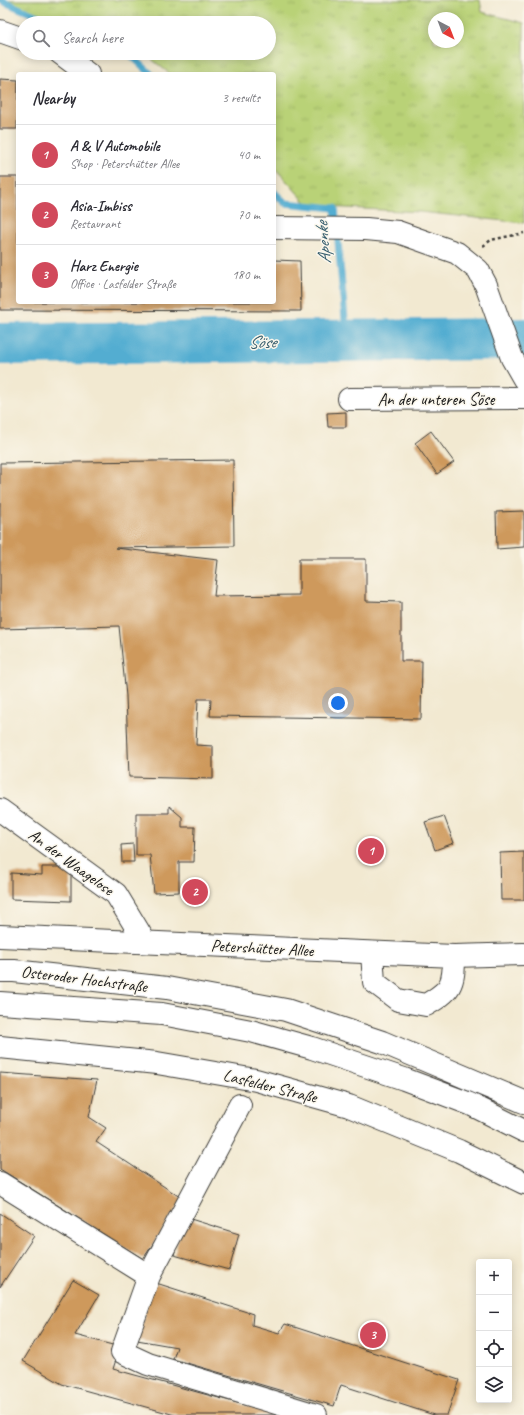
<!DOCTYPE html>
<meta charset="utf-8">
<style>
:root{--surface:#fff;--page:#f7f7f7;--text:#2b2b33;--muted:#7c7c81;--line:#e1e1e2;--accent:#d1495b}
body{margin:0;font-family:Caveat,sans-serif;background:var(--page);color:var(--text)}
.controls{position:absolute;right:12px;bottom:12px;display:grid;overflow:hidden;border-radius:4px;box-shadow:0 2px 10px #0003}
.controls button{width:36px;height:36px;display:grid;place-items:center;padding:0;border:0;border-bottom:1px solid var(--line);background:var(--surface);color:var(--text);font:20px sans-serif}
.compass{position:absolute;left:428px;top:12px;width:36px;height:36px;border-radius:50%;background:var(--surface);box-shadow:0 2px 10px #0003;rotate:138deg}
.you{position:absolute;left:338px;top:703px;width:14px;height:14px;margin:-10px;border:3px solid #fff;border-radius:50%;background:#1a73e8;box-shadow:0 0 0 6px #1a73e833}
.badge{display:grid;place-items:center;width:26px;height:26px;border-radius:50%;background:var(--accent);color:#fff;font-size:13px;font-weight:700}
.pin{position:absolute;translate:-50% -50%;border:2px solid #fff;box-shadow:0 1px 4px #0006}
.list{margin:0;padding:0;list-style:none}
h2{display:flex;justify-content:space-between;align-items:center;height:52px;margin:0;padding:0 16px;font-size:17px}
h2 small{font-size:13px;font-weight:400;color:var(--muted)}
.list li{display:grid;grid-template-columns:26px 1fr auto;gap:12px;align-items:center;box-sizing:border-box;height:60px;padding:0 16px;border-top:1px solid var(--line)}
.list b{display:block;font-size:15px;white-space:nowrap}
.list p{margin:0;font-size:13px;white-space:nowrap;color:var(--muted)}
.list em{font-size:13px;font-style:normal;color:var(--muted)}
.icon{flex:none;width:22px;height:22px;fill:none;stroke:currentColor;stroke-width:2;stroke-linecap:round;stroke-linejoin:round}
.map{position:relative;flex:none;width:524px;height:1415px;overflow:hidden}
.search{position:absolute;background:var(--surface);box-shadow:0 2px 10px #0003;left:16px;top:16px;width:260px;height:44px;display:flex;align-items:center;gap:10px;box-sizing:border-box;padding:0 14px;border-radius:22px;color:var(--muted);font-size:15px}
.panel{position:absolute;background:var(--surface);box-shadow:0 2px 10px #0003;left:16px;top:72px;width:260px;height:232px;border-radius:4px}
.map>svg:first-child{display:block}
.grass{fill:url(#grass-tufts);stroke:#6a774a;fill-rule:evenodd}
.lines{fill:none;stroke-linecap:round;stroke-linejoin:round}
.stream{stroke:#53add1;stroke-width:7}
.river{stroke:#53add1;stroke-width:42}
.building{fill:#ce995c}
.minor-casing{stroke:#3c3b37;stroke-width:24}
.major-casing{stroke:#3c3b37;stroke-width:24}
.highway-casing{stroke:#3c3b37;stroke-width:24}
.path{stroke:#3c3b37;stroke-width:2.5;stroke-dasharray:3 3;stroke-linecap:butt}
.minor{stroke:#fff;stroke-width:22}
.major{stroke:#fff;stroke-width:22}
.highway{stroke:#fff;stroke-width:22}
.labels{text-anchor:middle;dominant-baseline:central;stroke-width:3;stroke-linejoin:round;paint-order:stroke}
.street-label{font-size:17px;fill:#1c1c1c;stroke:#fbf7ec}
.water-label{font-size:18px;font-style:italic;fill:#355d6d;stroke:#fbf7ec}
</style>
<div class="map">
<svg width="524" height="1415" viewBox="0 0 524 1415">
<defs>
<pattern id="grass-tufts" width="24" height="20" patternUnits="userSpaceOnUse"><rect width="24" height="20" fill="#b9d277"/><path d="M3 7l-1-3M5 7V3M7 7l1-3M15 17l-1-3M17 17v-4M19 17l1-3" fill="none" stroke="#9eb466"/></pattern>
</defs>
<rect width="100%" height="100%" fill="#fbf7ec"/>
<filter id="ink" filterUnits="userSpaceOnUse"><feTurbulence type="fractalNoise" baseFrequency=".025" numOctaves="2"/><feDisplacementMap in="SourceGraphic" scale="8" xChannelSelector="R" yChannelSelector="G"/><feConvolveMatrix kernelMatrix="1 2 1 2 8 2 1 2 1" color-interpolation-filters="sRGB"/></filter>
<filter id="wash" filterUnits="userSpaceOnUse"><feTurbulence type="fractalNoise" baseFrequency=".012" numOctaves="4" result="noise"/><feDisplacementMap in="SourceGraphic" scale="16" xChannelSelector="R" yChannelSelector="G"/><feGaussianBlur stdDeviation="0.9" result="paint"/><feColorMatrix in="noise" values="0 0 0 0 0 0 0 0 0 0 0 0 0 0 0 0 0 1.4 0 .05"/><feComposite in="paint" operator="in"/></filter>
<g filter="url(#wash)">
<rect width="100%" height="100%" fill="#f2e9d1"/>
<path class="grass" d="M0,0H480L482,12L524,23V223L420,212L309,206L274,167V74H170L144,53H269V23H66ZM434,18H458V42H434Z"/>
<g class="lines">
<path class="stream" d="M0,0L54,23
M126,53L132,56L151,74
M274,192L285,203L335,208L347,341"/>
<path class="river" d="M0,344L524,339"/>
</g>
<g id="blocks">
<path class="building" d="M0,79L18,80L17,129H0Z
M0,177H18V302H274V260L300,261L301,311L0,310Z
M346,412V427H328L327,413Z
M431,431L454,462L437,474L415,443Z
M233,460L234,546L115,548L218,560L214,596L299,595V559H366V601L401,602V661H422L421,719L210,716L211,699H198L196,745L213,746V779L129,777L126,696L119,626L0,629V463Z
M524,511V547L497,549L496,512Z
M169,806L182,817V827H195L194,862H179V892L154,893L150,855H136V813H169Z
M444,816L454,843L435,850L425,822Z
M133,844L134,862H122L121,845Z
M524,852V900H501L500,853Z
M42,867H71V901L11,899V873L42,875Z
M189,888H204V903L190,902Z
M0,1073L97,1080L89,1117L106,1128L96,1142L183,1199L143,1259L0,1169Z
M0,1213L34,1236L0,1287Z
M184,1217L239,1234L229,1270L174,1255Z
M73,1280L99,1295L75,1335L120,1347L113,1369L281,1415H175L62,1384L23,1361Z
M153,1282L253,1314L252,1325L279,1333L285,1324L459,1380L447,1415H434L341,1385L334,1406L173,1359L177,1347L137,1340Z"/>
</g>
</g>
<g filter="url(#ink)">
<use href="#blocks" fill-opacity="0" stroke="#3c3b37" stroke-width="1"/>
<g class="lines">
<g class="minor-casing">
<path id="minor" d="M0,31L23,39
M60,53L88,74
M274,228L366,229L398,232L457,253L478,270L486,285L512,358L524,379
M349,399L524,398
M0,810L116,894L145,942
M372,953L374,982L398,1000L426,1005C451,990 454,986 454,956
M0,1047L157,1063L256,1080L349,1106L459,1151L524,1183
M0,1183L149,1276L122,1352L148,1364L316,1415
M149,1276L240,1105"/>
</g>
<g class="major-casing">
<path id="major" d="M0,936L454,956L524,954"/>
</g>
<g class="highway-casing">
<path id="highway" d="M0,971H14L167,988L286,1010L382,1042L524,1102
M0,1003L162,1014L251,1031L312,1048L404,1079L470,1104L524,1131"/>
</g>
<path class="path" d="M483,246L491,240L524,233"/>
<use href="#minor" class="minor"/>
<use href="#major" class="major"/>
<use href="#highway" class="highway"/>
</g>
</g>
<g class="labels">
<g class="street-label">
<text x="436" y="399">An der unteren Söse</text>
<text transform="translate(71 862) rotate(36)">An der Waagelose</text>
<text transform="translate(262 948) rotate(3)">Petershütter Allee</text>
<text transform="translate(84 979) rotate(7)">Osteroder Hochstraße</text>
<text transform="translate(270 1086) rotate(14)">Lasfelder Straße</text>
</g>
<g class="water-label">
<text transform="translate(323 243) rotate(-95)">Apenke</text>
<text transform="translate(262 342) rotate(-1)">Söse</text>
</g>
</g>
</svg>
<div class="controls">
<button>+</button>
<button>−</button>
<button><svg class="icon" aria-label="locate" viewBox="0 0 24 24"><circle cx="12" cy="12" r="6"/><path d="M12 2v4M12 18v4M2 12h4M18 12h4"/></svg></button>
<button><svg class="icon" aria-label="layers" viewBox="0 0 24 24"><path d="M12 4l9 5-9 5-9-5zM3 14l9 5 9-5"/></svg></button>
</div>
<svg class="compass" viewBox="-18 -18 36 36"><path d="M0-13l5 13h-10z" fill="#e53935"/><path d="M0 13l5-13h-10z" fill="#7c7c81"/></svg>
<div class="you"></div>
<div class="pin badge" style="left:371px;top:851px">1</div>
<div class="pin badge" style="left:195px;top:892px">2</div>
<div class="pin badge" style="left:373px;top:1335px">3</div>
<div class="search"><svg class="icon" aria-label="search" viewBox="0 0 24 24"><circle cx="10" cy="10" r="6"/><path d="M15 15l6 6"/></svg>Search here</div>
<section class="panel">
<h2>Nearby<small>3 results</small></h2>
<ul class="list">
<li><span class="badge">1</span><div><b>A &amp; V Automobile</b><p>Shop · Petershütter Allee</p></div><em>40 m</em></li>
<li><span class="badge">2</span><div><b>Asia-Imbiss</b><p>Restaurant</p></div><em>70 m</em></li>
<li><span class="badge">3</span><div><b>Harz Energie</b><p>Office · Lasfelder Straße</p></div><em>180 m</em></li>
</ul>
</section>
</div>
